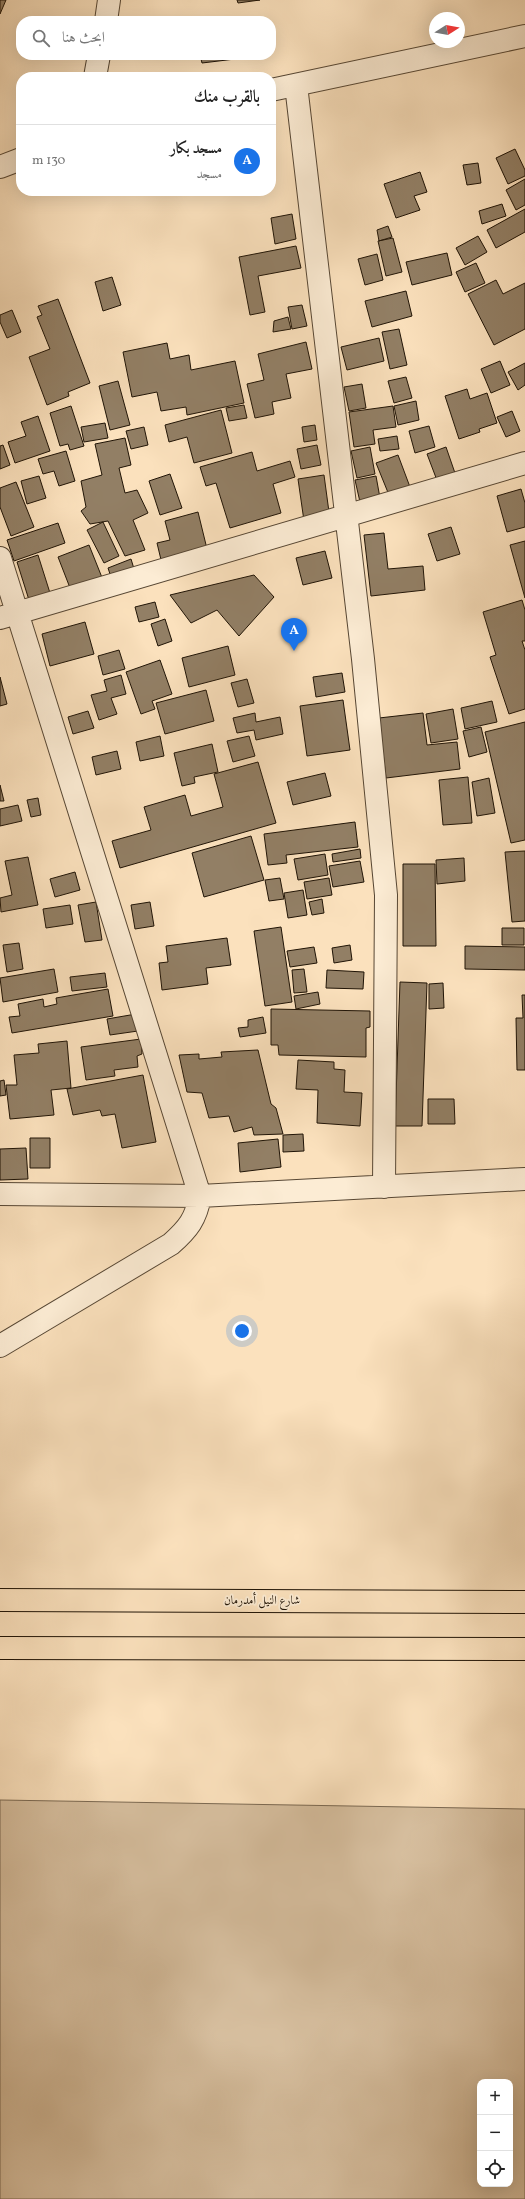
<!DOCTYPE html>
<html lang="ar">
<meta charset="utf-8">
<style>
:root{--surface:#fff;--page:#f6f6f6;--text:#222;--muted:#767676;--line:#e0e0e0;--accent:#1a73e8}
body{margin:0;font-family:Vollkorn,Amiri,serif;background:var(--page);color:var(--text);direction:rtl}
.controls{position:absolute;right:12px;bottom:12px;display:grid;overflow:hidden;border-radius:8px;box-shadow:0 4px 16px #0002}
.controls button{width:36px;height:36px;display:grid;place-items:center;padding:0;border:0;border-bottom:1px solid var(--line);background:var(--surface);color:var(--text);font:20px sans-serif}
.compass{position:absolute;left:429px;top:12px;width:36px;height:36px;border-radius:50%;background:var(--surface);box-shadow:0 4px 16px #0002;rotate:79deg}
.you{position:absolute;left:242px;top:1331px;width:14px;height:14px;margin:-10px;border:3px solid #fff;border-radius:50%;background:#1a73e8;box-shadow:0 0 0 6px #1a73e833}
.badge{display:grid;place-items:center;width:26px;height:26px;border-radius:50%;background:var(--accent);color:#fff;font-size:13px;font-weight:700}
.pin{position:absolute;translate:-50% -33px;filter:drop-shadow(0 1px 2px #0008)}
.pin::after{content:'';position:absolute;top:21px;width:14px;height:12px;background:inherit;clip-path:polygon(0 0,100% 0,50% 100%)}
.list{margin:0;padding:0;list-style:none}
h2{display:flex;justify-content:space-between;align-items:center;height:52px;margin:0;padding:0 16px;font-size:17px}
h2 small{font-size:13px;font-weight:400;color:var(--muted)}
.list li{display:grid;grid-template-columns:26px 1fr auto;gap:12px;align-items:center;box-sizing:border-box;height:72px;padding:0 16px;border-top:1px solid var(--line)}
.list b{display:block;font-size:15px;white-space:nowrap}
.list p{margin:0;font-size:13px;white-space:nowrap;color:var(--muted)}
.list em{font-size:13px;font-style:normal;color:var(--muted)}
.icon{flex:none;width:22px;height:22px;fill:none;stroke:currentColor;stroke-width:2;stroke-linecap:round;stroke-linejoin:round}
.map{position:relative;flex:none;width:525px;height:2199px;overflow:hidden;direction:ltr}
.search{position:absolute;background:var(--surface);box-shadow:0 4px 16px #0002;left:16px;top:16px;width:260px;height:44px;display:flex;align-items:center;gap:10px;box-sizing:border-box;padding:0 14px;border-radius:16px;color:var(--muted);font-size:15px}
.panel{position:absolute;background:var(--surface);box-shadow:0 4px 16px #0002;left:16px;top:72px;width:260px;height:124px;border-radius:16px;direction:rtl}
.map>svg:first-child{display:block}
.green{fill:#d6be9e;stroke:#7b6952;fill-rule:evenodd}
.building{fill:#927f65;stroke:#201406}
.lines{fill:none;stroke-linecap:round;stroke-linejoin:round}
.minor-casing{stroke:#574734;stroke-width:24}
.primary-casing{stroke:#201406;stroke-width:24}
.minor{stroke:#fcecd4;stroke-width:22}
.primary{stroke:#fbe1bd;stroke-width:22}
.labels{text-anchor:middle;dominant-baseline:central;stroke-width:3.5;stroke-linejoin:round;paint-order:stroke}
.street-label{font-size:12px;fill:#201406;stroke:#fcecd4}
</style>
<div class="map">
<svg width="525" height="2199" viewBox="0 0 525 2199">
<rect width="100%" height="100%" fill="#fbe1bd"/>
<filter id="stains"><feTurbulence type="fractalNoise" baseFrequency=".005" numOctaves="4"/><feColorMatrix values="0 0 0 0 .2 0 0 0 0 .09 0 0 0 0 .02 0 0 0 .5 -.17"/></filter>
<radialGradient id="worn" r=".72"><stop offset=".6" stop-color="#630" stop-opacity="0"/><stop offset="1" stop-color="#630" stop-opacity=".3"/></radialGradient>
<path class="green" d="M0,1800L525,1809V2199H0ZM480,2082H510V2184H480Z"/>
<path class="building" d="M0,0H6L0,14Z
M237,0H260L238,3Z
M271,33L274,49L271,50Z
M200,55H235V59L202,63Z
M515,149L525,170V176L508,184L496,158Z
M478,163L481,183L467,185L463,165Z
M420,172L427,192L414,196L420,210L396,218L384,184Z
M525,179V205L516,210L506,190Z
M502,204L506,216L482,224L479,211Z
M525,209V232L496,248L487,230Z
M292,214L296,239L275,244L271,218Z
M388,226L392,237L379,241L377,230Z
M478,236L487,252L465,265L456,248Z
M393,238L402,272L386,276L378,241Z
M296,246L301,268L258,276L265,312L250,315L239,257Z
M447,253L452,275L412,285L406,262Z
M377,254L383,280L365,285L358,259Z
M476,263L485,283L465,292L456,272Z
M112,277L121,305L103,311L95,282Z
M496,280L503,294L525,283V329L494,345L468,294Z
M406,291L412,316L372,327L365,301Z
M58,299L90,383L68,392L69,396L47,405L29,357L50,349L37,317L42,315L38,306Z
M302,305L307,326L292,329L288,307Z
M12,310L21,332L7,338L0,322V315Z
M288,317L291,329L273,332L274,321Z
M399,329L407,365L390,369L382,332Z
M379,338L384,361L347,370L341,347Z
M306,342L312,369L286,374L291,398L272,402L274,414L255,418L247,384L264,380L258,354Z
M167,343L170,359L189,355L191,370L235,361L244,403L187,415L186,407L161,411L157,392L132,397L123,352Z
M500,361L510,385L491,393L481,369Z
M525,363V385L518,390L508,372Z
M406,377L412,398L394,403L388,381Z
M118,381L130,425L110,430L99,386Z
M362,384L366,408L349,411L344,387Z
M467,389L470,399L487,393L497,423L479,429L480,432L459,439L445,396Z
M416,401L419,420L398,425L394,406Z
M244,405L247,418L229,421L226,408Z
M71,406L84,446L70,450L68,444L60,446L50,413Z
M393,406L396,427L373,430L375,444L354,447L349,412Z
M221,410L232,453L194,463L187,437L169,442L165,425Z
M512,411L520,431L506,437L497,417Z
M38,416L50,451L15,463L8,442L26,436L21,422Z
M105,423L108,438L84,442L81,427Z
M315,425L317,440L304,442L302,427Z
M429,426L435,447L415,453L409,431Z
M144,427L148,445L131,449L126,431Z
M397,436L399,449L380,451L378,439Z
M125,438L131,465L119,468L125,493L137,490L148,513L133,520L145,550L125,556L108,521L90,524L81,511L86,507L81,481L102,475L95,444Z
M3,445L10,465L0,469V446Z
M317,445L321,465L301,469L297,449Z
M370,447L375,474L357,478L351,451Z
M446,447L456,476L438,483L427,454Z
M66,451L75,481L59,486L54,471L43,474L38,459Z
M252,452L257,471L290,461L295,477L273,484L281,513L230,528L216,483L206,486L200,467Z
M398,455L410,487L389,495L376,463Z
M170,474L182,508L160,515L149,481Z
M324,475L329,512L304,521L298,479Z
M39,476L46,498L27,504L21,481Z
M376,476L380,498L360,502L355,480Z
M16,482L34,527L11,536L0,507V488Z
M521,489L525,503V527L507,532L497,496Z
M198,512L208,553L162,564L157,543L170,540L165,521Z
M103,522L119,556L104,563L87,530Z
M58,523L65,543L14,561L7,540Z
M451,527L460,554L437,561L428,534Z
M384,533L388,569L423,566L425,590L371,596L364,535Z
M525,541V598L510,545Z
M89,545L103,580L72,593L58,557Z
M325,551L332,578L303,585L296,558Z
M38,555L50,593L29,600L17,562Z
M131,559L135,572L112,580L108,568Z
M254,575L274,597L239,636L217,610L191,623L170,595Z
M522,600L525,610V641H522L525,650V709L509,714L490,657L496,655L483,612Z
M155,602L159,617L139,622L135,607Z
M165,619L172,641L158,646L151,624Z
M85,622L94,654L50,666L42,634Z
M228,646L235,675L189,687L182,658Z
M119,650L125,669L103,675L98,656Z
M160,660L172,694L152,701L155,709L141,714L126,672Z
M342,673L345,692L316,697L313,677Z
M121,675L126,694L111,698L117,714L99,720L91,695L107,691L104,680Z
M0,677L7,704L0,706Z
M247,679L254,703L238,707L231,683Z
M206,690L214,721L165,734L156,703Z
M343,700L350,750L307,756L300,706Z
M492,701L497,722L465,729L461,708Z
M453,709L458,739L431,743L426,714Z
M88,711L94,728L73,734L68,717Z
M255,713L256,722L280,717L283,734L256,740L254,730L237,733L233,718Z
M423,713L427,745L457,742L460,769L386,778L379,718Z
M525,722V840L511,843L485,732Z
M481,727L487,752L469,757L463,731Z
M160,736L164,756L140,761L136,742Z
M249,736L255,756L233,762L227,741Z
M212,744L218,772L194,777L195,783L182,786L174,753Z
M117,751L121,769L96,775L92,757Z
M258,762L276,823L120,868L112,841L151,830L144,807L185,795L191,816L223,807L214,774Z
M325,773L331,796L293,805L287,782Z
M468,777L472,823L443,825L439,780Z
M489,778L495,813L477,816L472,782Z
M0,785L4,801H0Z
M38,798L41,815L31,817L27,800Z
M18,805L22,821L0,826V809Z
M355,822L358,847L286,855L287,863L268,865L264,834Z
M251,836L264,880L204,897L192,853Z
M360,849L361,858L333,862L332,854Z
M525,851V921L512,922L505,852Z
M325,854L328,875L298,880L294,859Z
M28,857L38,905L1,912L0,898L12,895L5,861Z
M464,858L465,881L437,884L436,860Z
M360,861L364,882L333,887L329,866Z
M403,864H435L436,946H403Z
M75,872L80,890L55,897L50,879Z
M280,878L284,899L269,901L265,880Z
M329,878L332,895L307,899L304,882Z
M303,890L307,915L288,918L284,893Z
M322,899L324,913L312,915L309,902Z
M96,902L102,940L85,942L78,905Z
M150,902L154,926L135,929L131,905Z
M70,905L73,924L46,928L43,909Z
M281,927L292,1002L265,1006L254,931Z
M502,928H524V945H502Z
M227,938L231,965L206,968L208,984L162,990L159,963L168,962L166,946Z
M19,943L23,969L7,972L3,945Z
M350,945L352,960L334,963L332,948Z
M465,946L525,947V970L465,969Z
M314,947L317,963L290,967L287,951Z
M54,969L58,992L3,1002L0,978Z
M304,969L307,992L294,993L292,970Z
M327,970L364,972L363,989L326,988Z
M105,973L107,987L72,991L70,977Z
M400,982L427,983L422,1126H395Z
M443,983L444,1008L429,1009V984Z
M108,989L113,1016L12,1033L9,1017L20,1016L18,1004L43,999L44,1007L57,1004L56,998Z
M318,992L320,1004L296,1009L294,996Z
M522,995H525V1070H517L516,1018H523Z
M271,1009L370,1011V1027L366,1028V1057L279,1055L278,1045H271Z
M136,1014L138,1031L110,1035L107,1019Z
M263,1017L266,1033L240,1037L238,1028L248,1027V1020Z
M141,1039L142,1054L137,1056L138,1067L114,1070L115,1076L86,1080L81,1047Z
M67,1041L71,1088L51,1090L54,1115L10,1119L6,1085H17L14,1055L39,1053L38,1044Z
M258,1050L271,1104L276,1108L283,1134L254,1135L252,1127L234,1132L229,1116L209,1118L202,1093L187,1092L179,1055L199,1054V1059L222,1057L221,1052Z
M298,1060L334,1062V1069L345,1070L344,1092L362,1093L360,1126L317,1123L318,1090L296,1089Z
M143,1075L156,1142L122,1148L115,1114L102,1116L100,1110L73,1115L67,1089Z
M4,1080L6,1095L0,1096V1081Z
M428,1099H454L455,1124H428Z
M303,1134L304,1151L283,1152V1135Z
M30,1138H50V1168H30Z
M278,1139L281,1167L240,1172L238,1143Z
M26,1148L28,1179L0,1180V1149Z"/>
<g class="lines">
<g class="minor-casing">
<path id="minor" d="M106,21L109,0
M95,77L99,55
M296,85L363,659L386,895L384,1187
M271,90L525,36
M0,167L21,159
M0,558L200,1196C196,1219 188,1229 171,1244L0,1346
M0,618L525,463
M0,1194L200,1196L525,1179"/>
</g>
<g class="primary-casing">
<path id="primary" d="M0,1600L525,1602
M0,1648L525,1649"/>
</g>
<use href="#minor" class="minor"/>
<use href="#primary" class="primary"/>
</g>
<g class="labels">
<g class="street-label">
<text x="262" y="1601">شارع النيل أمدرمان</text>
</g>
</g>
<rect width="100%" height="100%" filter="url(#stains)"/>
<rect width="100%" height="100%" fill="url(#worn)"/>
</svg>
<div class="controls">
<button>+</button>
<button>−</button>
<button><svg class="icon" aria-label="locate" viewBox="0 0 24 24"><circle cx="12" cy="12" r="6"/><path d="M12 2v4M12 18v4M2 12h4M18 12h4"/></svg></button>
</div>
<svg class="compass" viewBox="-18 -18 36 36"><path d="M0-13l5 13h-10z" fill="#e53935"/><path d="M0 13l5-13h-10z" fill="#767676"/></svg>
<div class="you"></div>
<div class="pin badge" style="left:294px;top:651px">A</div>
<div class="search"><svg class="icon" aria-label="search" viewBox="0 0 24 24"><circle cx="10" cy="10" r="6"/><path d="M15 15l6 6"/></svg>ابحث هنا</div>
<section class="panel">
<h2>بالقرب منك<small></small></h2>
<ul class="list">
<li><span class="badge">A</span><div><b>مسجد بكار</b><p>مسجد</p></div><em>130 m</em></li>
</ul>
</section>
</div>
